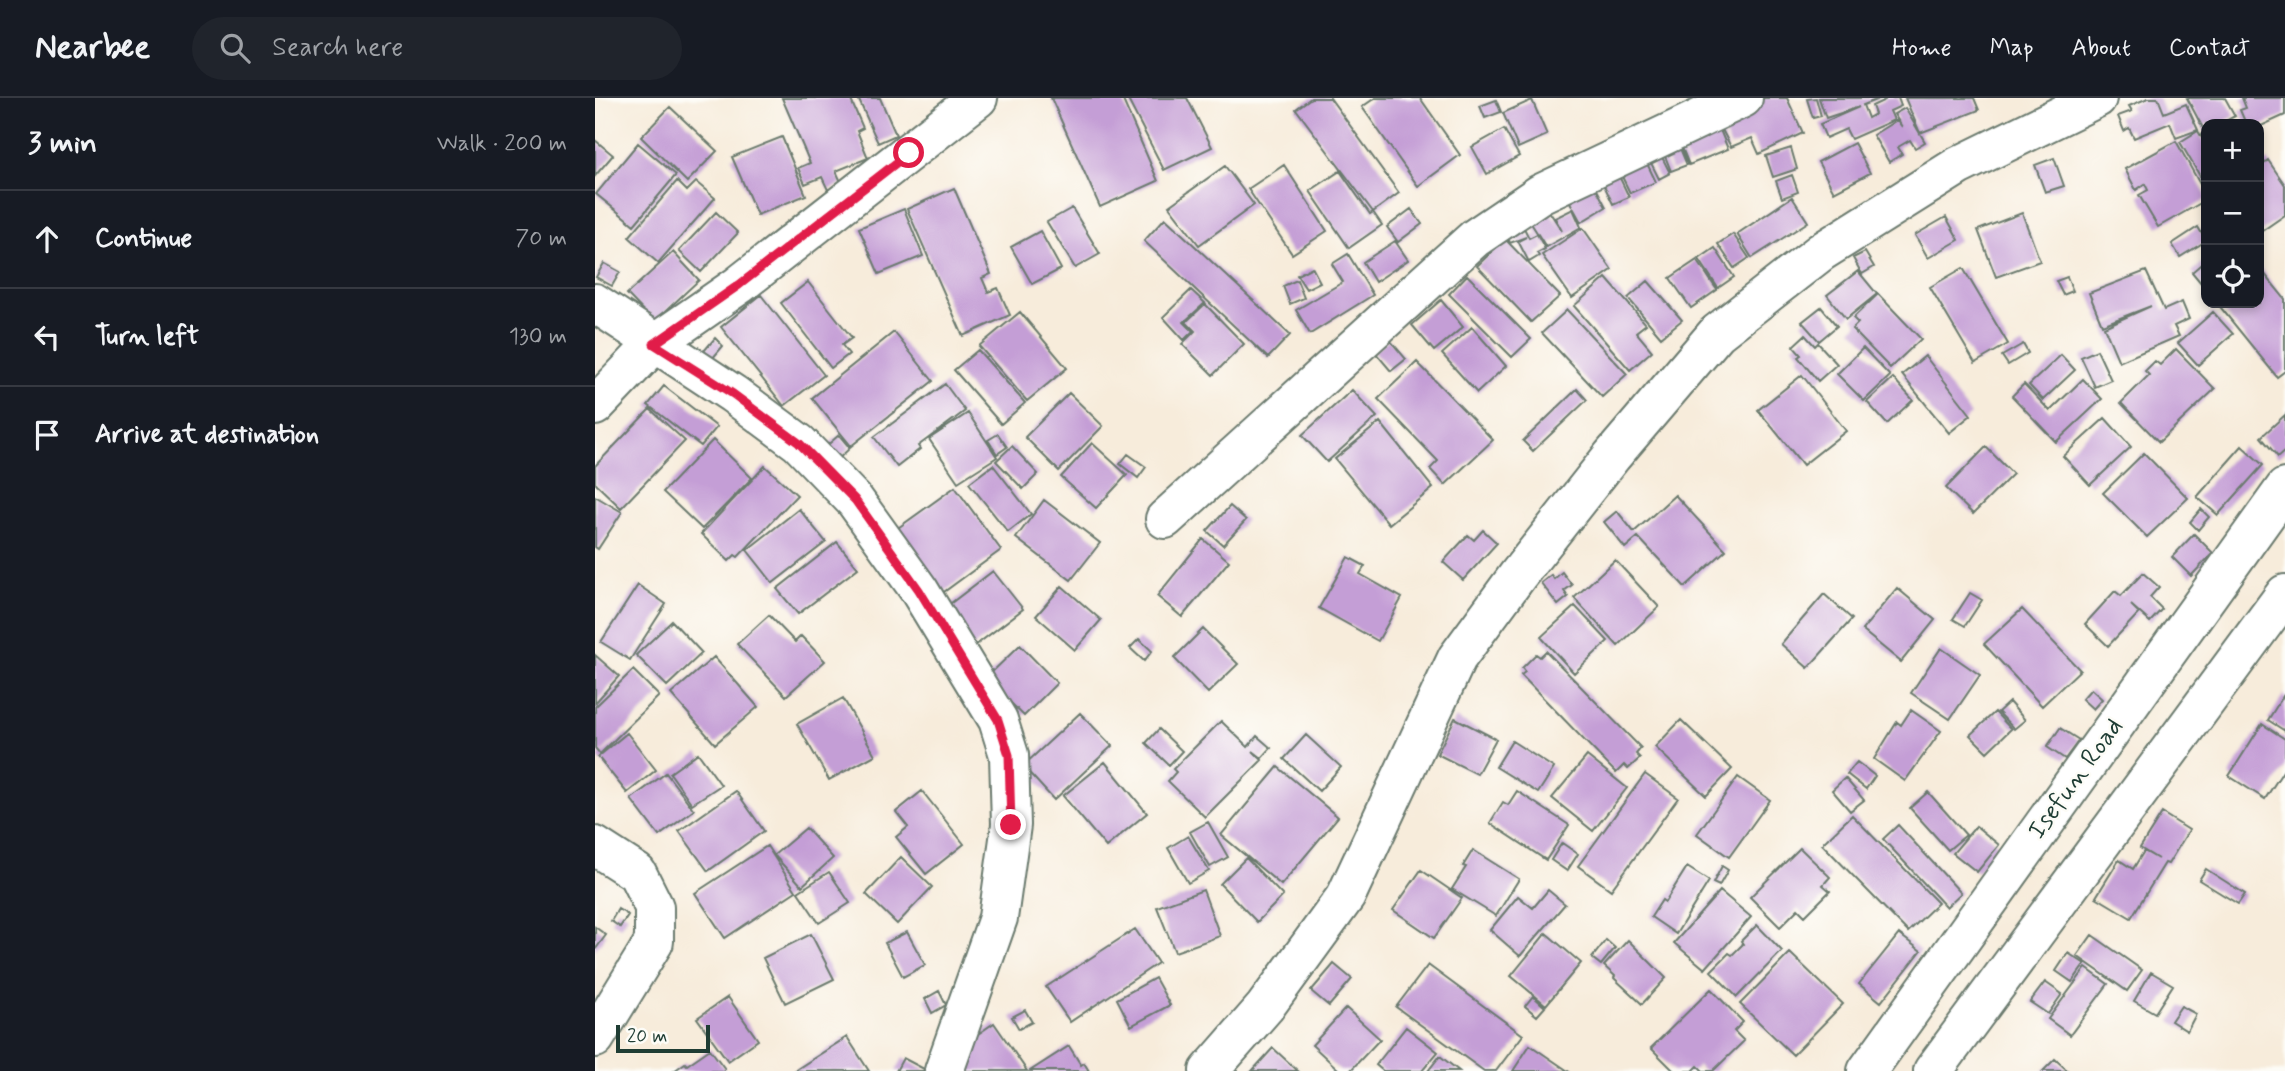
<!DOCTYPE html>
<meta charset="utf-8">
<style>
:root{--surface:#171b24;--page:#20242c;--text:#f1f3f6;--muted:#9ea1a6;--line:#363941}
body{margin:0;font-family:Mynerve,sans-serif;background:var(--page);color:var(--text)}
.controls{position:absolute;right:21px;top:21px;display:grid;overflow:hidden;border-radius:14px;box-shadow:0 4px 10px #0003}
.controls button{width:63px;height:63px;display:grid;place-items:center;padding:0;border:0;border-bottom:2px solid var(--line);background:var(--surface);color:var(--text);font:35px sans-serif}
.scale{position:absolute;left:21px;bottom:18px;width:94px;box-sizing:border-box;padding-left:7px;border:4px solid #1f3d34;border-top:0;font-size:19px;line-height:24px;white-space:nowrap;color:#1f3d34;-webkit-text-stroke:5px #fdfcf7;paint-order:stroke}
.stop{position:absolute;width:21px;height:21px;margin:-16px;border:5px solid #e11d48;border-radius:50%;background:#fff}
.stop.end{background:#e11d48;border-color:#fff;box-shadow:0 2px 7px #0008}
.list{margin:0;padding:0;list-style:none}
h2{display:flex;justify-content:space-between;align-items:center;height:91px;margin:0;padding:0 28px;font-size:30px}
h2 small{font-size:23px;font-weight:400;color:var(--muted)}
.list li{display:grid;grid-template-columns:46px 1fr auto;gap:21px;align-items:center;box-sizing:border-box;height:98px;padding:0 28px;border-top:2px solid var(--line)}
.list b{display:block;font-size:26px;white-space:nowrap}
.list em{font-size:23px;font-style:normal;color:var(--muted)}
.icon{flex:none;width:38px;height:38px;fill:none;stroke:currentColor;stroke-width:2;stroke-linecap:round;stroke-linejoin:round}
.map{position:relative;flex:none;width:1690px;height:973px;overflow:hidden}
header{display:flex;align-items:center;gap:42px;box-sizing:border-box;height:98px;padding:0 35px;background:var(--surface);border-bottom:2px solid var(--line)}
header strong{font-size:33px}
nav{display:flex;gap:38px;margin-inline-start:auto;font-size:24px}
.search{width:490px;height:63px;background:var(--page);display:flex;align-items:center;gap:18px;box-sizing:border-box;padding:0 24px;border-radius:38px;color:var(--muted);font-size:26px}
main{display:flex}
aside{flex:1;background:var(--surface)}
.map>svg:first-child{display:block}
.building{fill:#c49ed6}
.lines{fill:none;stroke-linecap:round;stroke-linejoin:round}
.minor-casing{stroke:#6b7a6e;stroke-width:42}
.minor{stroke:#fff;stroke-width:38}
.route{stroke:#e11d48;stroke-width:9}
.labels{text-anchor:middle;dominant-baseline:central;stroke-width:5;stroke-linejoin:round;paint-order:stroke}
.street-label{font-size:26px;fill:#1f3d34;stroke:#fdfcf7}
</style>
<header>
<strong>Nearbee</strong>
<div class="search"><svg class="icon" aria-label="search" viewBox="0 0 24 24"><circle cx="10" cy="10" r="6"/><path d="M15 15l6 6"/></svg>Search here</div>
<nav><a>Home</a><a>Map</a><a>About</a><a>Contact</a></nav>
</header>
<main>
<aside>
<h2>3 min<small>Walk · 200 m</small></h2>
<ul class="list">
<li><svg class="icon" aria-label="ahead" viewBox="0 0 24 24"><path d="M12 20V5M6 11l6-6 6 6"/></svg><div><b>Continue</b></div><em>70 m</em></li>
<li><svg class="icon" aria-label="left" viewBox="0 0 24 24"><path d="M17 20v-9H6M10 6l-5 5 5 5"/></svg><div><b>Turn left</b></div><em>130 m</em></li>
<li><svg class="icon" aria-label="arrive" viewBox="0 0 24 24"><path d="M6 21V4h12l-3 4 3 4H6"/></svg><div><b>Arrive at destination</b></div></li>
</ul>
</aside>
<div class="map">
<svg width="1690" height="973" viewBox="0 0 1690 973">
<rect width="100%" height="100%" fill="#fdfcf7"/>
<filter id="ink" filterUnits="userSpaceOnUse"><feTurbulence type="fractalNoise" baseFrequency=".0143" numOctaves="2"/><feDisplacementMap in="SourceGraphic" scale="14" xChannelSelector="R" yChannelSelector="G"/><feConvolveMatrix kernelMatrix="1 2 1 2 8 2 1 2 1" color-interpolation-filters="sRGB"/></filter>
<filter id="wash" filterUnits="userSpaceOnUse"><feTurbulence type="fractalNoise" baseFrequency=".00686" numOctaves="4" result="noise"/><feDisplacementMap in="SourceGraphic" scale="28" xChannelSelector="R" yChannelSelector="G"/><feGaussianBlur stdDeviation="1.57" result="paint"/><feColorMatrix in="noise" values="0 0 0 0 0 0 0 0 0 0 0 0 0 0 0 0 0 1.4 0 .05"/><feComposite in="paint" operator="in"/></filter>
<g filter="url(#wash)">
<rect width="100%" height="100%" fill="#f7ecdb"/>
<g id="blocks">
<path class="building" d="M187,0H255L268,30L262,33L273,60L241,73L247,86L233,92L227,79L210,86L203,70L215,65Z
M263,0H285L301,37L283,45Z
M456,0H527L563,83L505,109Z
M532,0H592L617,49L569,72Z
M716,0H735L804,95L778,114L787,127L754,150L715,93L745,73L775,116L778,114L701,11Z
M780,0H825L865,57L823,88L767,9Z
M1169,0H1192L1208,35L1164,56L1157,40L1136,49L1122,22Z
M1221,0L1226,18L1218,20L1212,1Z
M1224,0H1286L1268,7L1273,20L1280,16L1277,8L1290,2L1289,0H1303L1306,8L1295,13L1299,22L1256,41L1251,31L1231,40L1225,26L1264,9L1231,20Z
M1310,0H1379L1384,12L1325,35Z
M1553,0H1563L1569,15L1591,6L1603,32L1581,40L1575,25L1539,40L1534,30L1529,33L1523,18L1537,13L1534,8Z
M1592,0H1630L1640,18L1625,26H1611V36Z
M1647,0H1690V17L1664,29V26H1651L1645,12L1651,10Z
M901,2L906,14L890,20L885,8Z
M937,2L952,37L923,50L908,15Z
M75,9L122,53L92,84L46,39Z
M1310,10L1330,44L1320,50L1315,42L1303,49L1307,56L1294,64L1278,37L1302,22L1307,29L1299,16Z
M1120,20L1133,51L1094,67L1081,35Z
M909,31L924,58L892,76L877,49Z
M1603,33L1611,47V84L1609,85L1585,44Z
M1079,36L1092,67L1076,73L1068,53Z
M187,39L211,97L162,117L137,59Z
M0,42L18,57L0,78Z
M1581,43L1611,97V102L1563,129L1544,97L1553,92L1550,86L1541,92L1530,71Z
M43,45L81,77L39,127L1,96Z
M1259,45L1275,75L1239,94L1223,64Z
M1061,47L1075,75L1064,81L1050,53Z
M1196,50L1202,71L1178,79L1171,58Z
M1046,53L1061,84L1035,95L1022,68Z
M1459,60L1469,88L1450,94L1440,67Z
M1673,62L1690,87V117L1664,135V69Z
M689,67L732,133L697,156L653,91Z
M630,68L659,107L604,147L574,108Z
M1022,74L1034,99L1018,106L1006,81Z
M1197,77L1203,94L1187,100L1181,83Z
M997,82L1011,109L986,124L970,95Z
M82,83L92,93L101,84L120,100L63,165L34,139Z
M359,90L396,176L387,180L393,194L403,190L415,217L368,238L312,111Z
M1197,99L1213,124L1157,160L1142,136Z
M477,110L505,156L480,170L452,124Z
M952,110L967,133L960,120L978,111L986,129L951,149L934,122Z
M309,111L328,158L284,176L264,130Z
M816,111L827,126L803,144L792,129Z
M121,114L143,135L106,174L84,153Z
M1427,115L1445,163L1401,179L1383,132Z
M1351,119L1364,142L1333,160L1320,137Z
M570,120L695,237L673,260L549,143Z
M928,128L934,140L942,136L950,151L942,155L944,158L934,164L923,143L931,139L915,145L911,134Z
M1603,129L1611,143L1585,159L1577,146Z
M988,130L1017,172L977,200L947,157Z
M445,133L466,171L437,186L416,149Z
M1138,136L1154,160L1139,170L1123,146Z
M910,141L965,198L936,224L882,168Z
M800,143L813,162L780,184L768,164Z
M1120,150L1139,179L1123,190L1104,161Z
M78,154L104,182L59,224L32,196Z
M1270,154L1279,169L1267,176L1258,160Z
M753,156L778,197L715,236L701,212L748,184L737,166Z
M1102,162L1122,192L1096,210L1075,180Z
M1611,162V191L1597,174Z
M9,165L25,174L17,188L1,179Z
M717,169L725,184L711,191L702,177Z
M1664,169L1690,201V273L1682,279L1622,205H1664Z
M1368,170L1413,246L1380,265L1335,189Z
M1263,173L1282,196L1251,221L1232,197Z
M1551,173L1569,212L1587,204L1594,221L1579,228L1584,238L1524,264L1509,229L1556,208L1507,227L1494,195Z
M872,177L936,241L917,259L854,196Z
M1472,179L1478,193L1468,197L1461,183Z
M1011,180L1051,226L1041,234L1057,253L1035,272L979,208Z
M702,182L709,200L695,206L688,188Z
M1053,183L1087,222L1066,239L1033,200Z
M213,184L257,240L247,247L254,256L236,270L186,205Z
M596,192L610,205L589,224L598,233L589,242L568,219Z
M1283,196L1326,241L1295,270L1257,231L1263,225L1258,220Z
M166,197L229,277L189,308L126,229Z
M846,202L868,229L839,253L817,227Z
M610,206L649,246L618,277L587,246L600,233L591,224Z
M1226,209L1242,228L1224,243L1207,224Z
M972,212L1032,276L1007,299L947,235Z
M425,214L472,270L432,303L384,248Z
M1618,214L1638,236L1603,267L1583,245Z
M877,229L911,268L882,295L847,256Z
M299,234L338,283L256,348L217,300Z
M1210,237L1220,248L1223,245L1242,266L1223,283L1203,259L1206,257L1198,248Z
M120,240L128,248L117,261L109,253Z
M794,241L811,261L796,273L779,253Z
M1428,246L1433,255L1413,267L1407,258Z
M1268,250L1295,278L1269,303L1242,276Z
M1581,251L1620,291L1564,344L1526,305L1554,277L1550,273L1560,263L1565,267Z
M383,252L430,305L406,326L359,272Z
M1502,252L1516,282L1500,289L1486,259Z
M1466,257L1480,272L1448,302L1434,287Z
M1330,258L1376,317L1354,335L1307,277Z
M822,264L898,342L850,387L835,371L843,363L783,301Z
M1207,277L1251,333L1208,367L1163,312Z
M1298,280L1318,302L1292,326L1272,304Z
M1488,281L1507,301L1461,344L1417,298L1429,286L1455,313Z
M350,286L370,313L323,348L325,351L302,369L279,339Z
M69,288L122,329L106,348L53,307Z
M982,291L992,302L938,353L928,343Z
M757,292L782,319L732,364L707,337Z
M474,295L508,328L464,373L430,339Z
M55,311L90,343L26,410L0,385V368Z
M373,315L402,359L363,384L334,341Z
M1690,317V353L1683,359L1666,339Z
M1510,320L1536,349L1495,387L1468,358Z
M785,324L838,390L794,426L740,361Z
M403,336L412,349L402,356L393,342Z
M244,337L255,350L240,364L228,351Z
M118,342L157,380L107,431L68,394Z
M497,345L532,377L501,410L466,379Z
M417,348L443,376L428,391L401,363Z
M1647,348L1668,367L1623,417L1602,399Z
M1391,349L1418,376L1378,416L1351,390Z
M1549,355L1593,400L1552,439L1508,395Z
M533,356L551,369L543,380L525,366Z
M398,367L436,416L413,434L374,385Z
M170,368L202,397L143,459L140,457L134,463L106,436Z
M360,389L406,452L342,499L296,435Z
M1080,397L1131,452L1090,489L1043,439L1030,450L1009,424L1022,413L1039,434Z
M0,398L27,414L3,451L0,449Z
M449,402L505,445L476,482L421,440Z
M635,408L651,422L628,447L612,433Z
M204,411L231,444L178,485L152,452Z
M1606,411L1614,419L1603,432L1595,424Z
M888,432L902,445L868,482L848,464L873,437L879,442Z
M1599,436L1618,455L1596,478L1577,459Z
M608,441L634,463L587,519L562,498Z
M242,444L263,470L203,516L182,491Z
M753,459L770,468L765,476L807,500L783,543L724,510Z
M1020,462L1064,509L1023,548L979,500Z
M398,473L428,511L377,550L347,512Z
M967,474L977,487L969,493L973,499L963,507L946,485L956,477L959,481Z
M1548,475L1564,489L1555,499L1567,511L1555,524L1536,507L1544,515L1513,548L1490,526L1520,493L1526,498Z
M43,487L71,506L35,562L6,544Z
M467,488L506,522L480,552L441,518Z
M1302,490L1340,522L1306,564L1267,532Z
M1375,495L1387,502L1370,528L1358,521Z
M1229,496L1257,521L1213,570L1186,546Z
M980,508L1013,543L979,575L946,539Z
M1427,511L1485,572L1447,608L1389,546Z
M174,517L200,544L206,538L230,563L191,598L142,546Z
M77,523L107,555L72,588L41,557Z
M608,531L643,566L613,595L579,560Z
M544,541L557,553L549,563L535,550Z
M425,547L462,585L429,618L391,580Z
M1346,550L1385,577L1355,621L1316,595Z
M951,553L1046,650L1041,656L1045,660L1033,671L1029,667L1021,675L926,577L930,574L927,570L941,556L945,559Z
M0,557L24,578L0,605Z
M119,559L163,609L120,646L76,596Z
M38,572L64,598L5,656L0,650V609Z
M1496,591L1507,601L1498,611L1487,601Z
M1690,595V633L1673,622Z
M248,600L280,657L234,682L202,626Z
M1414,604L1430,622L1419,631L1403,614Z
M1316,612L1346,633L1310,683L1279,661L1302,624L1306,627Z
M1400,614L1416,631L1392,654L1375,637Z
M485,615L517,648L459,702L428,668Z
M860,620L901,641L882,676L842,656Z
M1086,622L1137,671L1111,698L1060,649Z
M626,623L653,649L662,638L676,650L667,660L658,653L667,662L610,719L573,683L581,674L578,671Z
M1667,626L1690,641V670L1670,701L1634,678Z
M1465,630L1484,642L1470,661L1452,649Z
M564,631L587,653L574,667L551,645Z
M32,635L61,672L32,695L3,659Z
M711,637L746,669L724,693L689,661Z
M917,643L959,670L943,695L901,669Z
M103,655L126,687L97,706L75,675Z
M992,658L1032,690L998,733L957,700Z
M510,664L552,715L511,749L468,698Z
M1262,664L1280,678L1271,691L1252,676Z
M683,669L743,719L686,787L626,737Z
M71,675L99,712L64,738L36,701Z
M1050,676L1083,700L1016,792L983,768Z
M1143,679L1175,702L1134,759L1102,736Z
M1250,680L1269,702L1255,713L1237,692Z
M141,693L169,733L113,773L84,733Z
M327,693L369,746L331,776L301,739L313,729L301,714Z
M922,693L974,727L951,762L895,725L908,704L913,707Z
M1333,694L1371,737L1353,752L1315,710Z
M1567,715L1594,732L1573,766L1570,765L1536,820L1501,799L1524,762L1538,771L1549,753L1563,761L1545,750Z
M1257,717L1343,805L1313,834L1227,746Z
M613,724L633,759L615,769L595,734Z
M1303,727L1366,795L1351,809L1288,741Z
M1381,728L1404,747L1382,774L1358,755Z
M211,730L238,760L207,788L179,757Z
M593,738L614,773L593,785L573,750Z
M967,745L983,756L972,773L956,762Z
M172,748L201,793L130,840L100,795Z
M1205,750L1235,779L1228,787L1235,793L1210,818L1203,811L1185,829L1155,799Z
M878,752L924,781L901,818L857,791L871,769L868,768Z
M306,759L337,789L302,826L271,796Z
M651,760L688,798L662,824L625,786Z
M1127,768L1133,772L1124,788L1118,785Z
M1092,769L1114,783L1081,836L1056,819L1067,802L1070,804Z
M1611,771L1650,796L1643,806L1604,782Z
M826,772L867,800L839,840L798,812Z
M234,774L255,805L224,825L203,794Z
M608,792L625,838L580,854L562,809Z
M953,792L970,806L925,858L895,832L923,798L938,810Z
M1125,793L1156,819L1110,871L1079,845Z
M23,811L33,817L25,829L16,823Z
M1162,827L1187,853L1142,899L1116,873L1134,855L1137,857L1148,846L1146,843Z
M0,829L11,837L0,852Z
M540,831L563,865L475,924L451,889Z
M312,834L330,867L308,879L290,845Z
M951,835L986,865L951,907L916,878Z
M216,836L239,881L190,905L168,860Z
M1304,836L1326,853L1286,904L1264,886Z
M1497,837L1547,872L1532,893L1482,858Z
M1011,842L1020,850L1006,867L997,860Z
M1033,842L1071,880L1047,906L1019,880L1020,878L1009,868Z
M1195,855L1248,906L1198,957L1145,906Z
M1473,855L1490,866L1477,884L1461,873Z
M739,866L757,881L734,908L716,893Z
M833,867L928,937L901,973H889L801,909Z
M1491,870L1513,886L1475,937L1453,921Z
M1556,874L1578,887L1560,915L1539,903Z
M560,880L575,907L536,928L522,901Z
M1450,884L1467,896L1453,916L1435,904Z
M1116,891L1148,924L1139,933L1149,943L1118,973H1108L1103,968L1098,973H1079L1056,950Z
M344,893L351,907L337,915L330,901Z
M938,898L950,909L942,918L930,908Z
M133,899L163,942L133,963L102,920Z
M1586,908L1601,916L1592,933L1576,923Z
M751,910L785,941L755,973H745L717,947Z
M430,912L437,924L424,931L417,919Z
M399,925L432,973H357L360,952Z
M811,929L843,954L827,973H788L781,967Z
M252,939L274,973H199Z
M935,947L973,973H918Z
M474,948L486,967L489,965L494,973H435Z
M678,950L703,973H657Z
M115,951L130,971L127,973H79L90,965L92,967Z
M845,958L864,973H833Z
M308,960L329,971L328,973H301Z
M1460,961L1473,973H1448Z"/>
</g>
</g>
<g filter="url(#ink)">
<use href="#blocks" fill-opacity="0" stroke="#6b7a6e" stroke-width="2"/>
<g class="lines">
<g class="minor-casing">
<path id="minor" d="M0,205L138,296L204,345L260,403L324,492L403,622L414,657L416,727L403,820L349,973
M0,308L59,246L144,187L383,0
M570,421L880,140L945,96L1148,0
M0,748L42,775L59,809V844L0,940
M614,973L670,909L751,798L862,560L923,477L1017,358L1122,235L1226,154L1363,68L1502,0
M1272,973L1690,390
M1338,973L1690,496"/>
</g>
<use href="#minor" class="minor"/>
</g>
</g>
<g class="lines" filter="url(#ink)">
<path class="route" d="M314,55L144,187L59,246L138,296L204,345L260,402L324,492L403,622L414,657L416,727"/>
</g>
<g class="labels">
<g class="street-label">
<text transform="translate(1481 681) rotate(-54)">Isefun Road</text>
</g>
</g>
</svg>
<div class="controls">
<button>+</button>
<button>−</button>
<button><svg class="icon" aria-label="locate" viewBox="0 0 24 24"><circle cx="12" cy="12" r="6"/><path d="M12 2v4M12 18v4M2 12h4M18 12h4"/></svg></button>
</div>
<div class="scale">20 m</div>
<div class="stop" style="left:314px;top:55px"></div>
<div class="stop end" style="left:416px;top:727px"></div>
</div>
</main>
